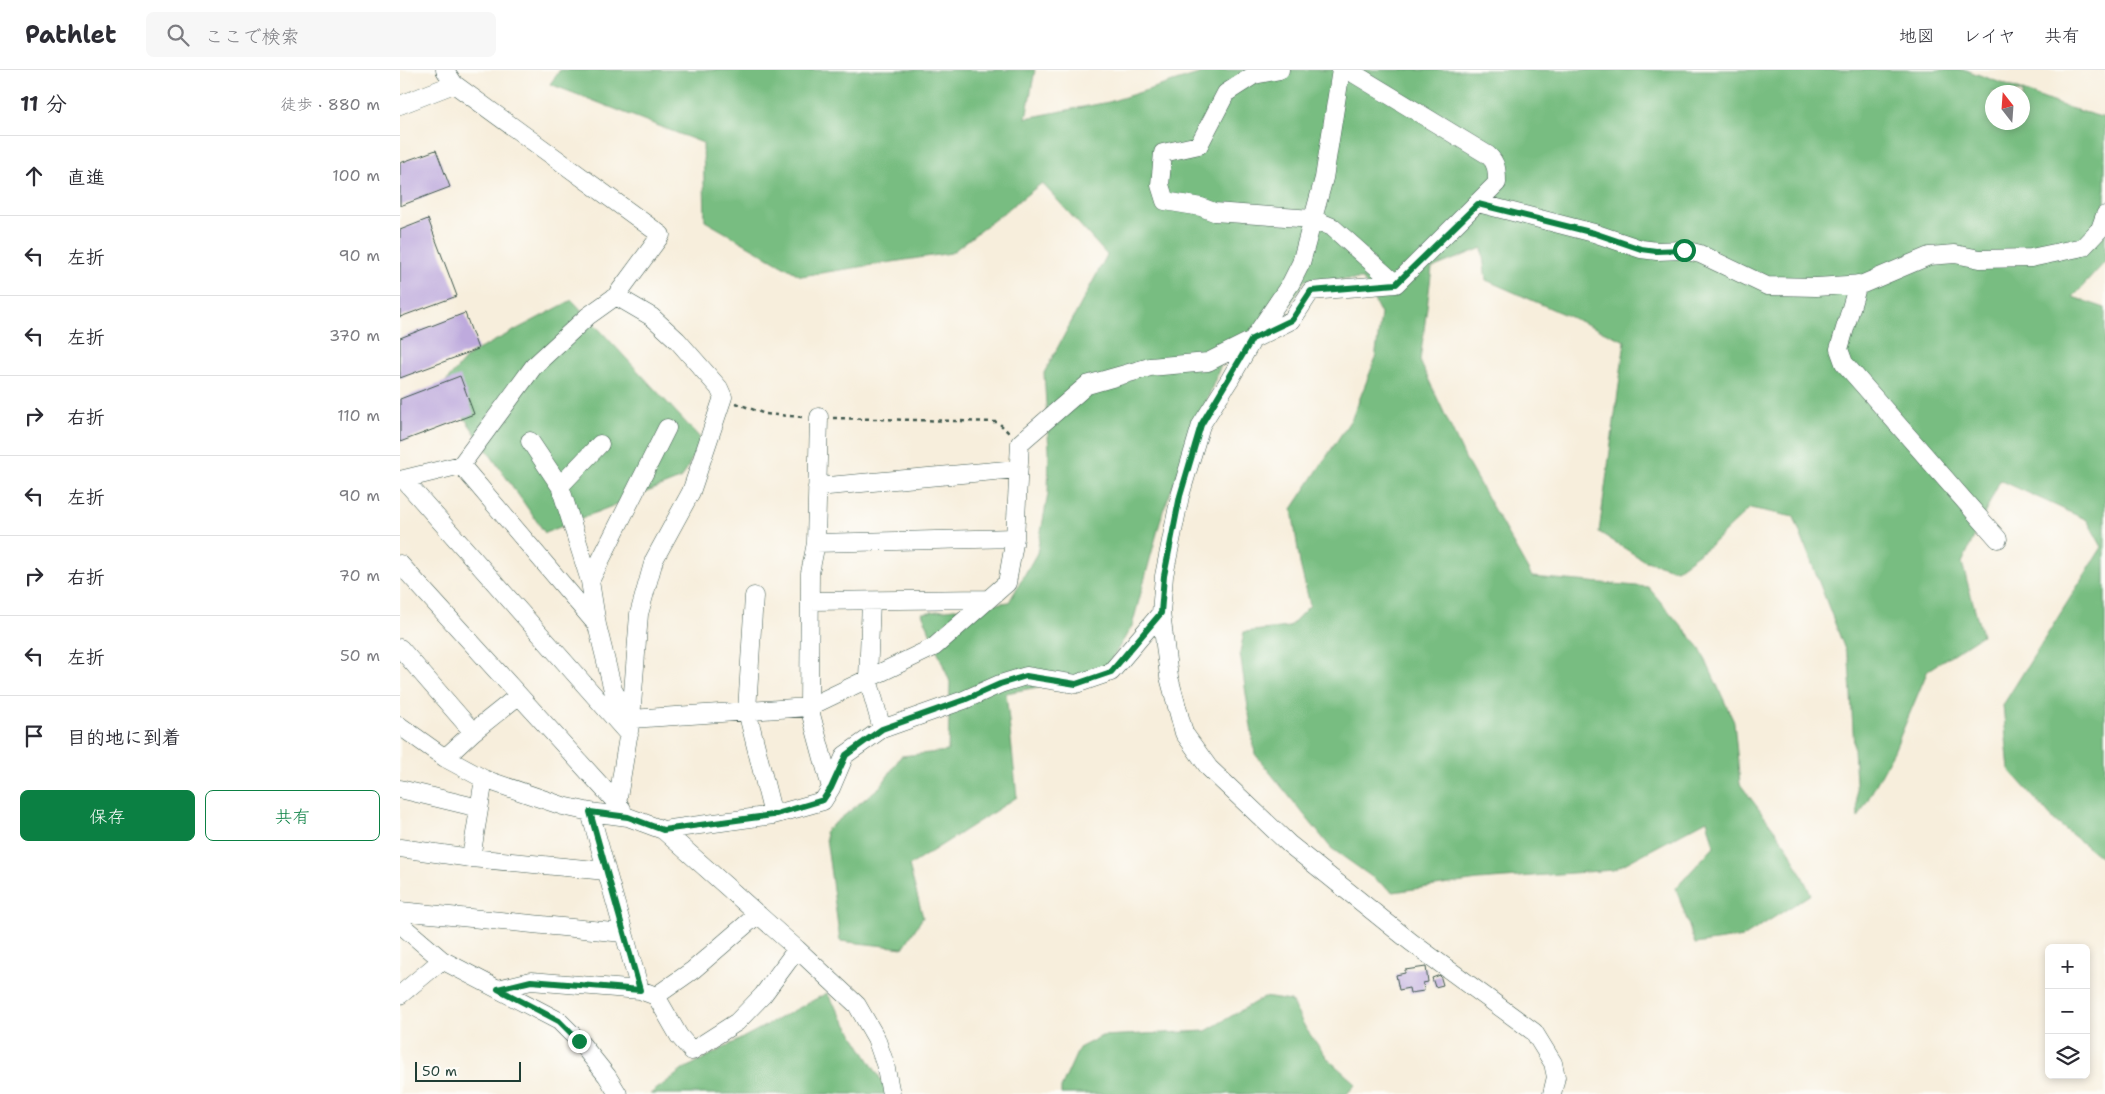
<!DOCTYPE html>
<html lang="ja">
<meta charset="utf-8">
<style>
:root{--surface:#fff;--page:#f7f7f7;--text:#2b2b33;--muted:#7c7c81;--line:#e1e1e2;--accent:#0b8043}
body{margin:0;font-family:"Shantell Sans","Klee One",sans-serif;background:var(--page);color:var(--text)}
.controls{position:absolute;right:15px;bottom:15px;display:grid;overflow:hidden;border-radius:8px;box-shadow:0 2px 8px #0003}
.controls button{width:45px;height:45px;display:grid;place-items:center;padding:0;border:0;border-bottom:1px solid var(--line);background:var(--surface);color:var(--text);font:25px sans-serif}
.compass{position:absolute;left:1585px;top:15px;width:45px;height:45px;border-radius:50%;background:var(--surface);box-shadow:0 2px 8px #0003;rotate:343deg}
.scale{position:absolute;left:15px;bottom:12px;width:106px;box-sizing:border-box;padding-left:5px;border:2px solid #1f3d34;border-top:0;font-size:14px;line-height:18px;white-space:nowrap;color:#1f3d34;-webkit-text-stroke:4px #fdfcf7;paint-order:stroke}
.stop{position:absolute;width:15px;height:15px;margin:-11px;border:4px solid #0b8043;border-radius:50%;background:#fff}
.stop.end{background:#0b8043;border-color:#fff;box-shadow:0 1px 5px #0008}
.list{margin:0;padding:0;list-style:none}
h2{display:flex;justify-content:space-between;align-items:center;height:65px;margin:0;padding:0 20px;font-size:21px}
h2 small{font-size:16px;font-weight:400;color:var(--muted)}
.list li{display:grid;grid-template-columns:32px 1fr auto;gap:15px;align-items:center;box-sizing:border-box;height:80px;padding:0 20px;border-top:1px solid var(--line)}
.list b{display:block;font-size:19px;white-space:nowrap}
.list em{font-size:16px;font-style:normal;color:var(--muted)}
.actions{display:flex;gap:10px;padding:15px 20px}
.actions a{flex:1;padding:11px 0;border:1px solid var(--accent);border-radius:8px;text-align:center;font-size:18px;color:var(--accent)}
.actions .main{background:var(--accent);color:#fff}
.icon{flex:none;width:28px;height:28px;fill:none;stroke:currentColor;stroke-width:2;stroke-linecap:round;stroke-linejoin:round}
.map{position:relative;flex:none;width:1705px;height:1024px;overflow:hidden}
header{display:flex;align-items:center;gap:30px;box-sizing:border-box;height:70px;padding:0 25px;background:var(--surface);border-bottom:1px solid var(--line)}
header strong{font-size:24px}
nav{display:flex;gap:28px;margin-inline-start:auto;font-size:18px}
.search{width:350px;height:45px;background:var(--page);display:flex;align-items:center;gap:12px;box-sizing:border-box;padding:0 18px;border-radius:8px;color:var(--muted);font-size:19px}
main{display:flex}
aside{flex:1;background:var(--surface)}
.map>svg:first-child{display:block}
.forest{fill:#78bd81;stroke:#4c7d5a;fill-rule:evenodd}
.building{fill:#beaadd}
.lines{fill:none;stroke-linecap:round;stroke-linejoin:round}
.minor-casing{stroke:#3f584d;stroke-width:19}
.path{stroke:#3f584d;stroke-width:2.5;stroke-dasharray:4 4;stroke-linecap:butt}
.minor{stroke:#fff;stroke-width:18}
.route{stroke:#0b8043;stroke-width:6}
</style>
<header>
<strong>Pathlet</strong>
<div class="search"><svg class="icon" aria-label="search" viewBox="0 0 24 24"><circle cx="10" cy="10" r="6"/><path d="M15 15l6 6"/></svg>ここで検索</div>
<nav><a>地図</a><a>レイヤ</a><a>共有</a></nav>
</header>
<main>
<aside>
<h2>11 分<small>徒歩 · 880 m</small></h2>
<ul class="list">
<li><svg class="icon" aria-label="ahead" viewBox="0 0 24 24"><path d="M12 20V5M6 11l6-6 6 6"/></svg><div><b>直進</b></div><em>100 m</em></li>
<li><svg class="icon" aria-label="left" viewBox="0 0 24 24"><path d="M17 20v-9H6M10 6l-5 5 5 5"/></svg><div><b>左折</b></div><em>90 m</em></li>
<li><svg class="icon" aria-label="left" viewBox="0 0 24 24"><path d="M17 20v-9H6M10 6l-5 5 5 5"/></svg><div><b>左折</b></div><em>370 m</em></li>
<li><svg class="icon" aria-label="right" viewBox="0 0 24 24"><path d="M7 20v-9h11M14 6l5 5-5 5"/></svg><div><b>右折</b></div><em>110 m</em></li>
<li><svg class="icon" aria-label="left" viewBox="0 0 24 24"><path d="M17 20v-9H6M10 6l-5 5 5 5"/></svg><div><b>左折</b></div><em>90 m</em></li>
<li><svg class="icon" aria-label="right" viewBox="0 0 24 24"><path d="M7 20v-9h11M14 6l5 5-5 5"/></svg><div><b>右折</b></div><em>70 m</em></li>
<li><svg class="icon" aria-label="left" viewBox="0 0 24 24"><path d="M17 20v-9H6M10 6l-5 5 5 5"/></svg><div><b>左折</b></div><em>50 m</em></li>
<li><svg class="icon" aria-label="arrive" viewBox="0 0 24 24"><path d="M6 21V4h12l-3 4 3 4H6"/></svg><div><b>目的地に到着</b></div></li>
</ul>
<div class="actions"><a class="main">保存</a><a>共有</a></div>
</aside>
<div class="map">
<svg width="1705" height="1024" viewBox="0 0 1705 1024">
<rect width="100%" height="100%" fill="#fdfcf7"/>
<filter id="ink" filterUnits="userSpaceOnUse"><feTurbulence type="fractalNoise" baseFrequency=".02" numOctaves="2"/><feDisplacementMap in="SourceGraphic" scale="10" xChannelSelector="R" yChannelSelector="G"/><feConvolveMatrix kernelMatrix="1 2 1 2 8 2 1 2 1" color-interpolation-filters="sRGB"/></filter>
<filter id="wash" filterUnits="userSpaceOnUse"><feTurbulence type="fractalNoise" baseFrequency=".0096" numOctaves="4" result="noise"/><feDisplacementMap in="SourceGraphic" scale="20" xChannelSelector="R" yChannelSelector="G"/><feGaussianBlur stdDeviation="1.12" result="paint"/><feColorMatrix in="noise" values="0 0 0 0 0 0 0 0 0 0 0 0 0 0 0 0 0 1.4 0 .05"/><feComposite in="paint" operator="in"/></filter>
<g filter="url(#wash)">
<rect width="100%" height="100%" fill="#f7eedc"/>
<path class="forest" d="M160,0H635L626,48L709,32L811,0H1566L1666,37L1705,48V192L1673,227L1705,238V791L1655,751L1609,700L1603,635L1702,477L1687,450L1600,410L1562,493L1582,565L1528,600L1494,681L1458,748L1449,590L1394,447L1350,438L1312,474L1276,500L1243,490L1199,462L1225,271L1086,210L1082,178L1032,198L1020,291L1067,392L1132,507L1248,517L1300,578L1334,652L1340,714L1388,778L1411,824L1343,867L1295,874L1276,818L1314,776L1307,750L1213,800L1078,810L993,822L931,778L855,684L840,583L844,562L889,557L910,535L900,494L892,439L952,348L975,290L981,244L963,209L905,210L876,257L830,272L763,441L732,556L702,605L606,623L617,727L509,796L523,847L503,878L440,871L425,761L481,716L501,686L548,681L550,612L522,543L609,532L637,483L648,424L649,380L644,303L707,185L642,113L551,183L401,206L305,151L303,73L150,14ZM1592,22H1622V52H1592Z
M172,230L302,370L282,408L145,463L42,316L70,284Z
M427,923L490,1024H250L284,999Z
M864,927L891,931L906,959L929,990L956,1014L947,1024H661V1018L679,978L702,966L806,961Z"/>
<g id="blocks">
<path class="building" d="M36,80L50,117L0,136V93Z
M28,149L57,226L0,247V160Z
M65,243L78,279L0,308V268Z
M60,306L74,344L0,372V329Z
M1026,897L1028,912L1023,913L1024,921L1010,923L1009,918L999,920L996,905L1005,903V900Z
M1040,905L1043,915L1035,917L1032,908Z"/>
</g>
</g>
<g filter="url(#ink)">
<use href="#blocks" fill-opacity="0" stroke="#3f584d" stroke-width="1"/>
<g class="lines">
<g class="minor-casing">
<path id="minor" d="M880,0L854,5L826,23L799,75L763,83L760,115L765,131L801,137L814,142L913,149L932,157L996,214L1097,113C1097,101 1097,93 1088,85L948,0
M941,0L924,108L901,193L891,213L853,269L830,309L801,355L780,426L764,506L761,543L769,607L784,663L809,698L889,774L1011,872L1134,962L1153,993L1156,1007L1152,1024
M0,35L54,14
M1078,133L1194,163L1241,179L1257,181L1284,180L1300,184L1367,216L1416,217L1463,214L1529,186L1555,184L1580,189L1631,188L1683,177L1700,159L1705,145
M1458,214L1439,279L1444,293L1598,469
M216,226L252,247L277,270L319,318L323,327L291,422L254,490L239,544L231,649L217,734
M419,347L416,473L410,503L409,637L431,718
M130,371L160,416L190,511L197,555
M61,395L197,555L213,620L231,649L409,637L534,577L607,513L615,468L620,373L687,315L750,297L808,292L892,250L911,221L996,214
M0,410L61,395L134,296L188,246L216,226L261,165L54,14L45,0
M4,410L229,665
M160,416L200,374
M417,417L617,399
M416,473L615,468
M0,494L222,739
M190,511L267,358
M354,526L347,641L373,745
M410,531L588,529
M471,531L468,609L482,659
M0,578L73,662
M0,656L45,688L84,709L163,736L190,742L228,747L263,760L397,879L457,935L476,968L485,994L491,1024
M45,688L73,662L118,626
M0,719L79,738
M190,742L240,920
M263,760L373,745L423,731L431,718L445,685L482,659L564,630L600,614L626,606L676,614L711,602L761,543
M0,778L71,788L206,801
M71,788L84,709
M0,841L223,863
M0,854L42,890L159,951L179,971L207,1006L218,1024
M98,919L131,911L240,920L256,926L279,966L292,981L337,952L363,925L397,879
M0,925L42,890
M256,926L293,900L358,844"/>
</g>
<path class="path" d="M336,333L365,344L403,347
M433,348L598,352L609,363"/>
<use href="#minor" class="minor"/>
</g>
</g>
<g class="lines" filter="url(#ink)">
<path class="route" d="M179,971L159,951L98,919L131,911L240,920L190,742L228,747L263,760L373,745L423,730L431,718L446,685L482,659L564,630L600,614L626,606L676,614L711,602L761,543L764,506L780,426L801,355L852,269L892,250L911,221L996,214L1078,134L1194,163L1241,179L1256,181L1284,180"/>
</g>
</svg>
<div class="controls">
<button>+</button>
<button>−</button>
<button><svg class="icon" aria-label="layers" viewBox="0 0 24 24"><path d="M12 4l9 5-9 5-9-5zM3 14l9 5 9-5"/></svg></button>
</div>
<svg class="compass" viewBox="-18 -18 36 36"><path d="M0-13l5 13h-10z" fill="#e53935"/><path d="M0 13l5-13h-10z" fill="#7c7c81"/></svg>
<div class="scale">50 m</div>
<div class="stop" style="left:1284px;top:180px"></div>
<div class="stop end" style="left:179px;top:971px"></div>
</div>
</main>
